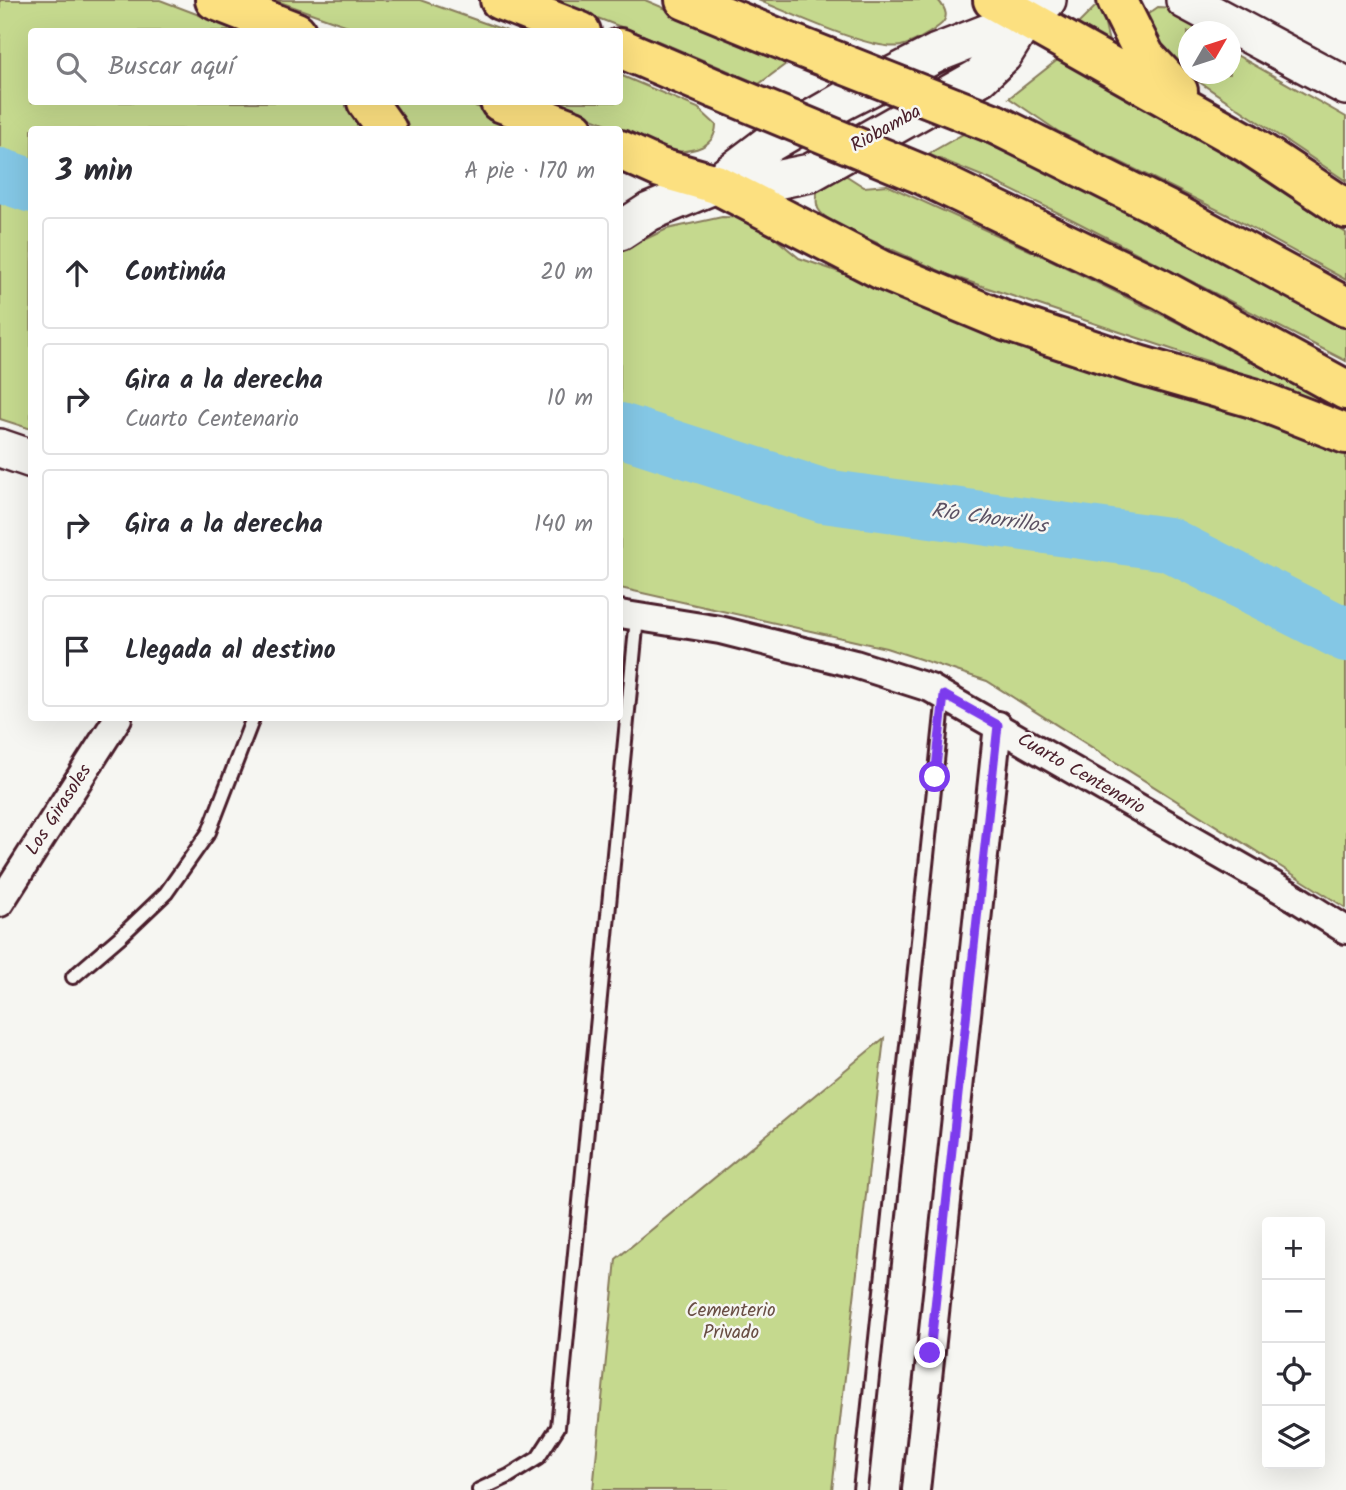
<!DOCTYPE html>
<html lang="es">
<meta charset="utf-8">
<style>
:root{--surface:#fff;--page:#f2f2f3;--text:#2b2b33;--muted:#7c7c81;--line:#e1e1e2}
body{margin:0;font-family:Kalam,sans-serif;background:var(--page);color:var(--text)}
.controls{position:absolute;right:21px;bottom:21px;display:grid;overflow:hidden;border-radius:7px;box-shadow:0 7px 28px #0002}
.controls button{width:63px;height:63px;display:grid;place-items:center;padding:0;border:0;border-bottom:2px solid var(--line);background:var(--surface);color:var(--text);font:35px sans-serif}
.compass{position:absolute;left:1178px;top:21px;width:63px;height:63px;border-radius:50%;background:var(--surface);box-shadow:0 7px 28px #0002;rotate:51deg}
.stop{position:absolute;width:21px;height:21px;margin:-16px;border:5px solid #7c3aed;border-radius:50%;background:#fff}
.stop.end{background:#7c3aed;border-color:#fff;box-shadow:0 2px 7px #0008}
.list{margin:0;padding:0;list-style:none}
h2{display:flex;justify-content:space-between;align-items:center;height:91px;margin:0;padding:0 28px;font-size:30px}
h2 small{font-size:23px;font-weight:400;color:var(--muted)}
.list li{display:grid;grid-template-columns:46px 1fr auto;gap:21px;align-items:center;box-sizing:border-box;height:112px;margin:0 14px 14px;padding:0 14px;border:2px solid var(--line);border-radius:7px}
.list b{display:block;font-size:26px;white-space:nowrap}
.list p{margin:0;font-size:23px;white-space:nowrap;color:var(--muted)}
.list em{font-size:23px;font-style:normal;color:var(--muted)}
.icon{flex:none;width:38px;height:38px;fill:none;stroke:currentColor;stroke-width:2;stroke-linecap:round;stroke-linejoin:round}
.map{position:relative;flex:none;width:1346px;height:1490px;overflow:hidden}
.search{position:absolute;background:var(--surface);box-shadow:0 7px 28px #0002;left:28px;top:28px;width:595px;height:77px;display:flex;align-items:center;gap:18px;box-sizing:border-box;padding:0 24px;border-radius:7px;color:var(--muted);font-size:26px}
.panel{position:absolute;background:var(--surface);box-shadow:0 7px 28px #0002;left:28px;top:126px;width:595px;height:595px;border-radius:7px}
.map>svg:first-child{display:block}
.green{fill:#c5d98e;stroke:#887c5c;stroke-width:2}
.lines{fill:none;stroke-linecap:round;stroke-linejoin:round}
.river{stroke:#84c7e5;stroke-width:54}
.lane-casing{stroke:#4a1f2b;stroke-width:18}
.street-casing{stroke:#4a1f2b;stroke-width:32}
.secondary-casing{stroke:#4a1f2b;stroke-width:42}
.highway-casing{stroke:#4a1f2b;stroke-width:44}
.lane{stroke:#f6f6f2;stroke-width:12}
.street{stroke:#f6f6f2;stroke-width:26}
.secondary{stroke:#f6f6f2;stroke-width:37}
.highway{stroke:#fce080;stroke-width:38}
.highway-bridge-casing{stroke:#4a1f2b;stroke-width:44;stroke-linecap:butt}
.highway-bridge{stroke:#fce080;stroke-width:38}
.route{stroke:#7c3aed;stroke-width:9}
.labels{text-anchor:middle;dominant-baseline:central;stroke-width:5;stroke-linejoin:round;paint-order:stroke}
.street-label{font-size:19px;fill:#4a1f2b;stroke:#f6f6f2}
.park-label{font-size:19px;fill:#694e44;stroke:#f6f6f2}
.water-label{font-size:21px;font-style:italic;fill:#5b5163;stroke:#f6f6f2}
</style>
<div class="map">
<svg width="1346" height="1490" viewBox="0 0 1346 1490">
<rect width="100%" height="100%" fill="#f6f6f2"/>
<filter id="ink" filterUnits="userSpaceOnUse"><feTurbulence type="fractalNoise" baseFrequency=".0143" numOctaves="2"/><feDisplacementMap in="SourceGraphic" scale="14" xChannelSelector="R" yChannelSelector="G"/><feConvolveMatrix kernelMatrix="1 2 1 2 8 2 1 2 1" color-interpolation-filters="sRGB"/></filter>
<g filter="url(#ink)">
<path class="green" d="M0,0H160L241,31L32,32V102H348L361,116L369,129L32,130L31,429L0,419Z
M274,0H420L507,31H362Z
M550,0H645L790,61L759,84L658,41Z
M758,0H938C946,9 950,18 939,26C929,34 913,43 901,46C873,52 788,12 758,0Z
M1100,2H1104L1105,25L1109,42H1103L1076,26Z
M1158,7L1175,8L1206,31L1188,32V74H1230L1231,52L1346,117V181L1177,67L1145,34L1148,14Z
M1060,58L1115,83L1346,233V280L1226,214L1059,132L1009,98Z
M620,75L698,108L716,125C715,148 693,151 675,152L553,102H620Z
M388,102H463L542,129H405Z
M965,133C1094,194 1221,258 1346,326V361L1073,220L989,179L928,154Z
M839,171L864,187L887,185L1051,260L1211,339L1340,411L1216,364L949,275L837,225C816,212 814,208 818,184Z
M722,217L751,218L799,258L1346,449V908L987,681L886,648L620,588V251L667,229Z
M884,1038L832,1490H593L616,1259Z"/>
<g class="lines">
<path class="river" d="M0,175L32,186
M620,430L824,496L1168,544L1346,635"/>
<g class="lane-casing">
<path id="lane" d="M73,977L122,935L166,893L209,832L253,718
M479,1490L509,1476L538,1458L558,1427L637,618
M860,1490L944,695"/>
</g>
<g class="street-casing">
<path id="street" d="M620,614L720,630L855,664L930,688L1294,897L1346,930
M0,903L118,718
M916,1490L998,725"/>
</g>
<g class="secondary-casing">
<path id="secondary" d="M1185,0L1346,86
M716,184L761,183L810,173L980,77L1003,55L1026,18L1047,0
M620,231L649,212L716,184L770,143L843,101L937,53L1026,18
M0,448L32,459"/>
</g>
<g class="highway-casing">
<path id="highway" d="M215,0L296,32
M500,0L581,32
M685,0L790,43
M993,0L1247,143L1346,209
M1117,0L1145,56L1178,91
M620,48L716,89
M367,102L387,130
M500,102L574,130
M995,124L1177,215L1346,307
M620,150L660,168L716,184L882,270L1005,321L1138,365L1253,398L1346,434
M921,174L1161,289L1346,390"/>
</g>
<use href="#lane" class="lane"/>
<use href="#street" class="street"/>
<use href="#secondary" class="secondary"/>
<use href="#highway" class="highway"/>
<g class="highway-bridge-casing">
<path id="highway-bridge" d="M790,43L995,124
M716,89L921,174"/>
</g>
<use href="#highway-bridge" class="highway-bridge"/>
</g>
</g>
<g class="lines" filter="url(#ink)">
<path class="route" d="M930,1353L998,725L944,695L935,777"/>
</g>
<g class="labels">
<g class="street-label">
<text transform="translate(886 129) rotate(-29)">Riobamba</text>
<text transform="translate(1081 774) rotate(30)">Cuarto Centenario</text>
<text transform="translate(59 810) rotate(-57)">Los Girasoles</text>
</g>
<g class="park-label">
<text x="731" y="1311">Cementerio<tspan x="731" dy="22">Privado</tspan></text>
</g>
<g class="water-label">
<text transform="translate(989 519) rotate(8)">Río Chorrillos</text>
</g>
</g>
</svg>
<div class="controls">
<button>+</button>
<button>−</button>
<button><svg class="icon" aria-label="locate" viewBox="0 0 24 24"><circle cx="12" cy="12" r="6"/><path d="M12 2v4M12 18v4M2 12h4M18 12h4"/></svg></button>
<button><svg class="icon" aria-label="layers" viewBox="0 0 24 24"><path d="M12 4l9 5-9 5-9-5zM3 14l9 5 9-5"/></svg></button>
</div>
<svg class="compass" viewBox="-18 -18 36 36"><path d="M0-13l5 13h-10z" fill="#e53935"/><path d="M0 13l5-13h-10z" fill="#7c7c81"/></svg>
<div class="stop" style="left:935px;top:777px"></div>
<div class="stop end" style="left:930px;top:1353px"></div>
<div class="search"><svg class="icon" aria-label="search" viewBox="0 0 24 24"><circle cx="10" cy="10" r="6"/><path d="M15 15l6 6"/></svg>Buscar aquí</div>
<section class="panel">
<h2>3 min<small>A pie · 170 m</small></h2>
<ul class="list">
<li><svg class="icon" aria-label="ahead" viewBox="0 0 24 24"><path d="M12 20V5M6 11l6-6 6 6"/></svg><div><b>Continúa</b></div><em>20 m</em></li>
<li><svg class="icon" aria-label="right" viewBox="0 0 24 24"><path d="M7 20v-9h11M14 6l5 5-5 5"/></svg><div><b>Gira a la derecha</b><p>Cuarto Centenario</p></div><em>10 m</em></li>
<li><svg class="icon" aria-label="right" viewBox="0 0 24 24"><path d="M7 20v-9h11M14 6l5 5-5 5"/></svg><div><b>Gira a la derecha</b></div><em>140 m</em></li>
<li><svg class="icon" aria-label="arrive" viewBox="0 0 24 24"><path d="M6 21V4h12l-3 4 3 4H6"/></svg><div><b>Llegada al destino</b></div></li>
</ul>
</section>
</div>
